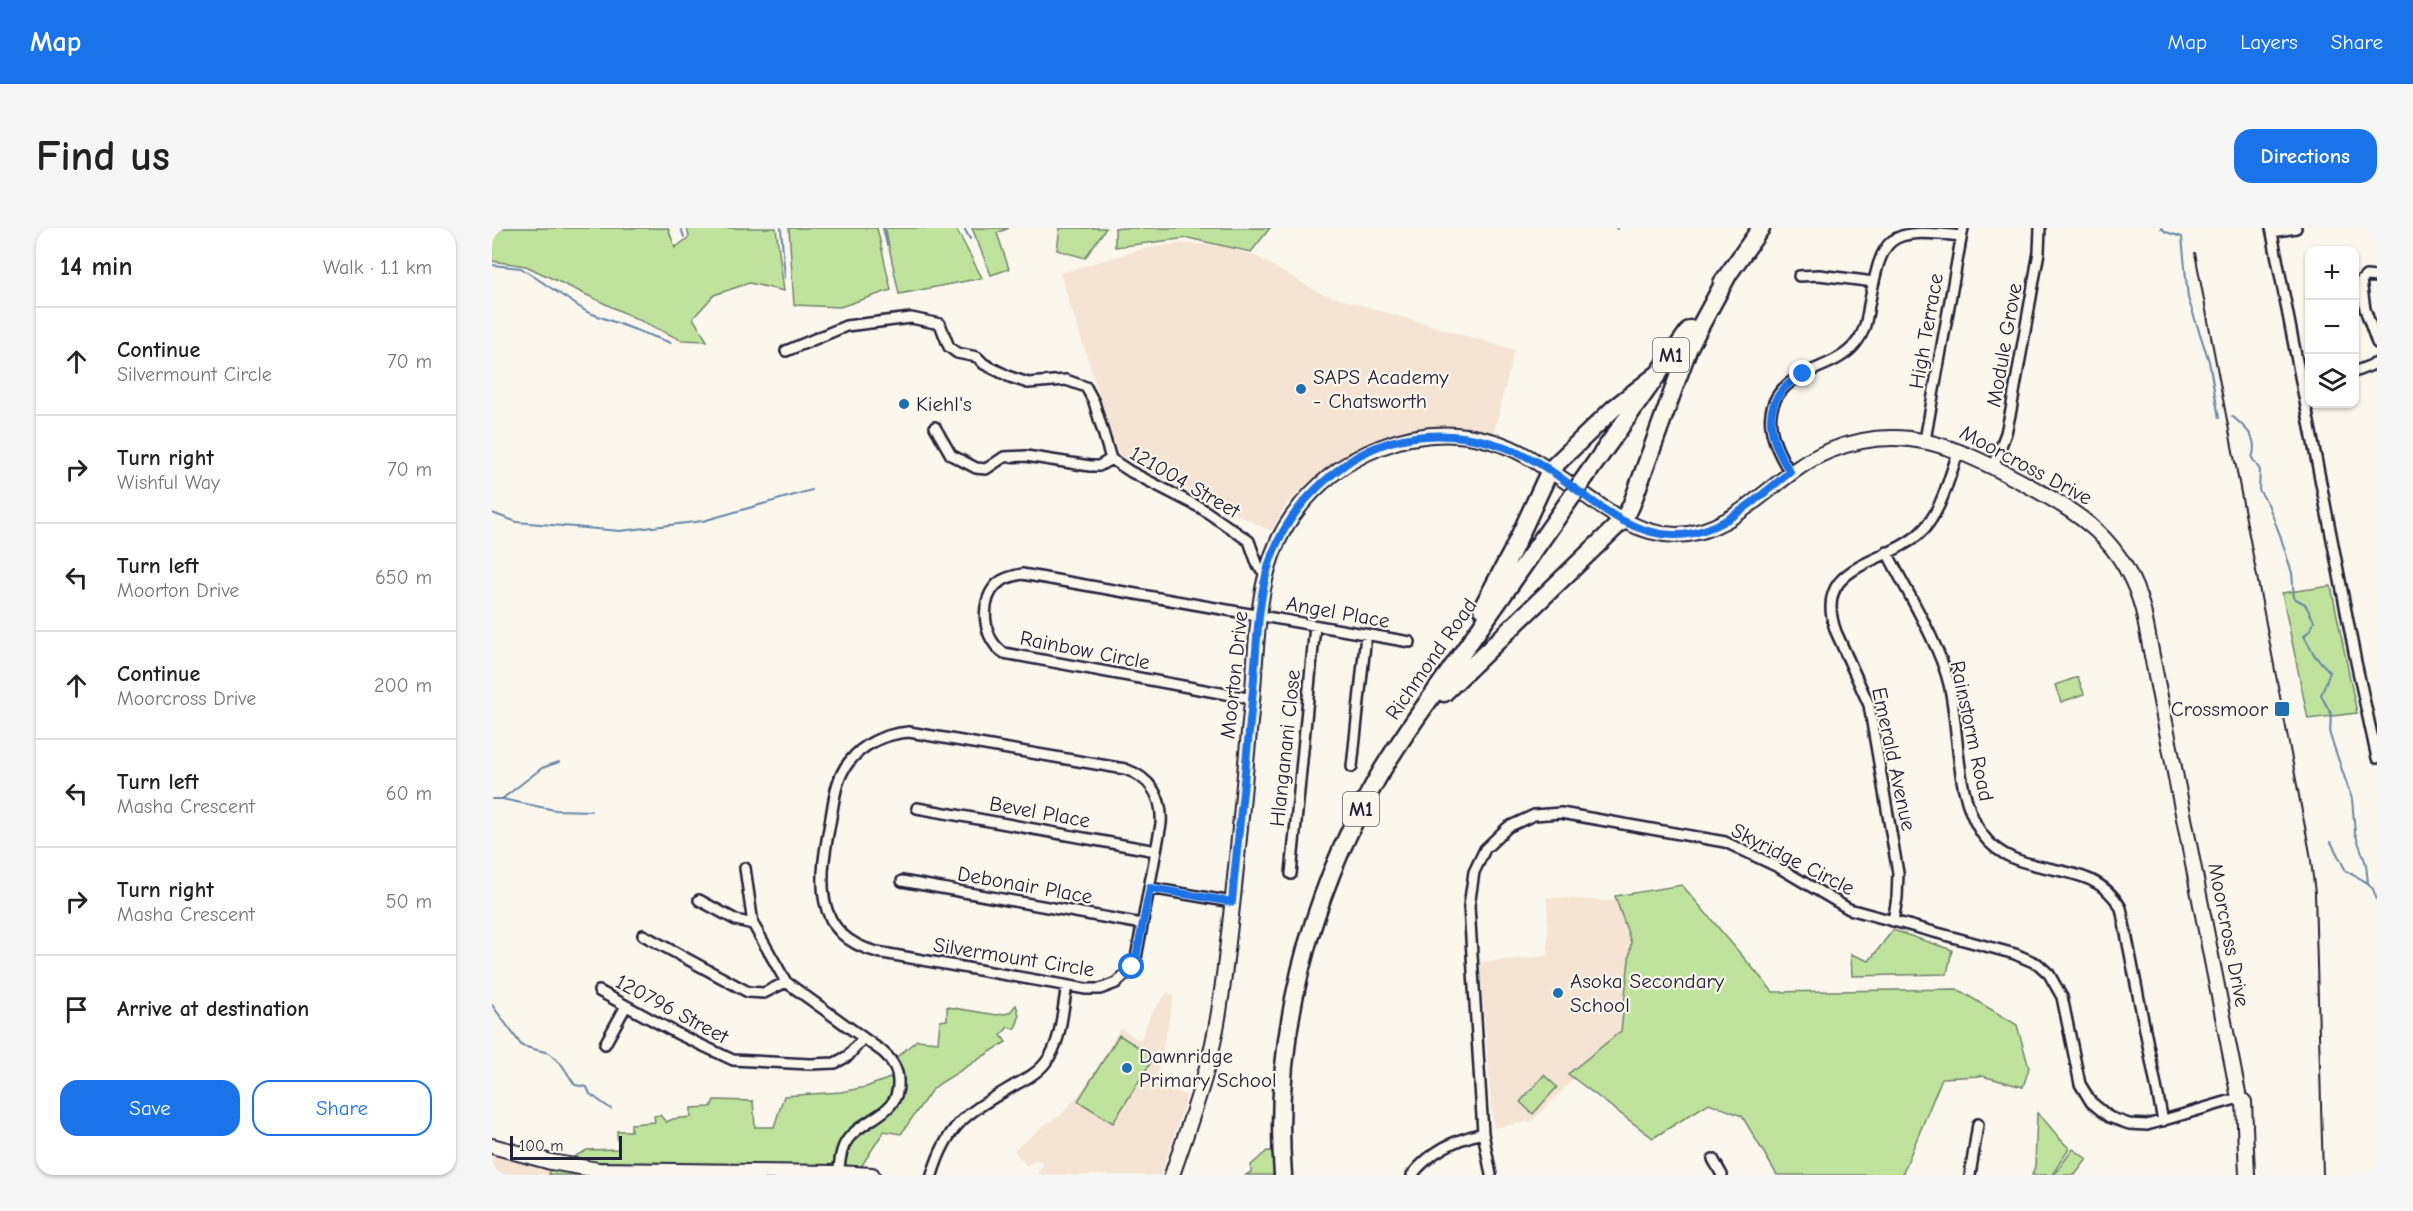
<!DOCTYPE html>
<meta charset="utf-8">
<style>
:root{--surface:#fff;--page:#f6f6f6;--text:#222;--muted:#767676;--line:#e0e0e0;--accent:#1a73e8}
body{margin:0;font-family:"Comic Neue",sans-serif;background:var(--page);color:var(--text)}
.controls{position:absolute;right:18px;top:18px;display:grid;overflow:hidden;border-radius:12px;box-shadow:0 2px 4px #0004}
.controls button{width:54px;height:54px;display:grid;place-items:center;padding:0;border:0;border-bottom:2px solid var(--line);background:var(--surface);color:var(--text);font:30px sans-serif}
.scale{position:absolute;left:18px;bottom:15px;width:112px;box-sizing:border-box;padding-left:6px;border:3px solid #22223b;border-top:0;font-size:16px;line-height:21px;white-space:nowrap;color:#22223b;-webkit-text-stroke:4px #fbf7ec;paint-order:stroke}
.stop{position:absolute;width:18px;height:18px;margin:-14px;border:4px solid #1a73e8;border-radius:50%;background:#fff}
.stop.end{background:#1a73e8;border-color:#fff;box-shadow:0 2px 6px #0008}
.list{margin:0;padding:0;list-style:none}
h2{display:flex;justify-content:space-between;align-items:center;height:78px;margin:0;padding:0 24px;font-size:26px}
h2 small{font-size:20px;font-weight:400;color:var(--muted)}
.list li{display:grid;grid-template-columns:39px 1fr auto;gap:18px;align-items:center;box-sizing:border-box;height:108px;padding:0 24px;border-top:2px solid var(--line)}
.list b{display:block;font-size:22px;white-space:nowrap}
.list p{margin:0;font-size:20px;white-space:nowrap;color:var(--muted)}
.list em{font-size:20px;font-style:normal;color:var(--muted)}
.actions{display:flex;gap:12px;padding:18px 24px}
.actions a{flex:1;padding:14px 0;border:2px solid var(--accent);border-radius:18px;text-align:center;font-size:21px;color:var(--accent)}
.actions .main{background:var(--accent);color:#fff}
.icon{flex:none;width:33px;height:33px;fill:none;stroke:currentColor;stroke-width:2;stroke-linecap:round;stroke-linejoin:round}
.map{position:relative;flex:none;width:1885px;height:947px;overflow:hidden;border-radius:18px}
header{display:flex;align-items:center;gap:36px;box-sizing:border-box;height:84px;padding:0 30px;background:var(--accent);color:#fff}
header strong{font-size:28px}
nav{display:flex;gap:33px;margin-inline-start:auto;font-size:21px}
.intro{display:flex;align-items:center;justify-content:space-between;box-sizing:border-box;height:144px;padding:0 36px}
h1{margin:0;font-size:42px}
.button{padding:15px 27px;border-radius:18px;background:var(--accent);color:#fff;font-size:21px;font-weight:700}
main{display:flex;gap:36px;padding:0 36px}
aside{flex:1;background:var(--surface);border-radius:18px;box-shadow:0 2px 4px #0004}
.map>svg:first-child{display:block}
.built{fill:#f5e4d3}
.green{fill:#bfe39d;stroke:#70826c;stroke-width:1.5}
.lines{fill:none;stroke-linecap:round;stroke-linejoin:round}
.stream{stroke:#6586a8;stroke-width:2}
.street-casing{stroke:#22223b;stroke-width:14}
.secondary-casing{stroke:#22223b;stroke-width:18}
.highway-casing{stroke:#22223b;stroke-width:21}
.street{stroke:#fbf7ec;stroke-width:9}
.secondary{stroke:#fbf7ec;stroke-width:14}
.highway{stroke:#fbf7ec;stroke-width:16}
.rail{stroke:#22223b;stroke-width:2}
.highway-bridge-casing{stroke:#22223b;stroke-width:21;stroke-linecap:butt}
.highway-bridge{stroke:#fbf7ec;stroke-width:16}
.route{stroke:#1a73e8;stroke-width:8}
.poi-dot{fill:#1f6fb2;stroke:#fbf7ec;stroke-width:2}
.labels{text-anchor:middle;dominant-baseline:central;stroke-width:4.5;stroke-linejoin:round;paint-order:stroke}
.shield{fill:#fbf7ec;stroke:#636270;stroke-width:1.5}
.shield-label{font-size:20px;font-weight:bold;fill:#22223b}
.street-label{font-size:21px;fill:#22223b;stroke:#fbf7ec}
.poi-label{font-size:21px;fill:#22223b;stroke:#fbf7ec;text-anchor:start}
</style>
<header>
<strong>Map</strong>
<nav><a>Map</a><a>Layers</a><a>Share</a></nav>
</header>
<div class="intro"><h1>Find us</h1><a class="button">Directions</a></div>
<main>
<aside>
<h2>14 min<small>Walk · 1.1 km</small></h2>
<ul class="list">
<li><svg class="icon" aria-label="ahead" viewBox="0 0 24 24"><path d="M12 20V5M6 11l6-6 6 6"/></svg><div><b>Continue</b><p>Silvermount Circle</p></div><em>70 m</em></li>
<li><svg class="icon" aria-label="right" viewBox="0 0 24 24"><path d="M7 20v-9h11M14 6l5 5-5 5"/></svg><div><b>Turn right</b><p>Wishful Way</p></div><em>70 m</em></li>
<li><svg class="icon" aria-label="left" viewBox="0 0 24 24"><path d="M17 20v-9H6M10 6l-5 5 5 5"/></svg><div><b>Turn left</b><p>Moorton Drive</p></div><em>650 m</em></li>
<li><svg class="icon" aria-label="ahead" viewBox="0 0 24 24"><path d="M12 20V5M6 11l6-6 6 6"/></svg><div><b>Continue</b><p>Moorcross Drive</p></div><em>200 m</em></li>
<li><svg class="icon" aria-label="left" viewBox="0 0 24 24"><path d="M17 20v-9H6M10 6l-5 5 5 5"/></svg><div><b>Turn left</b><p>Masha Crescent</p></div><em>60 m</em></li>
<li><svg class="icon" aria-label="right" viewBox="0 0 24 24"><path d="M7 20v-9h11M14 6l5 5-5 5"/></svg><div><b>Turn right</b><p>Masha Crescent</p></div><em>50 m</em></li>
<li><svg class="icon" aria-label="arrive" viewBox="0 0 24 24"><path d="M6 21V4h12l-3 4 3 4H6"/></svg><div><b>Arrive at destination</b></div></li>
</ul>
<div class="actions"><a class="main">Save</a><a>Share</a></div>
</aside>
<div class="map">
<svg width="1885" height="947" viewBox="0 0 1885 947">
<rect width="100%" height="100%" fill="#fbf7ec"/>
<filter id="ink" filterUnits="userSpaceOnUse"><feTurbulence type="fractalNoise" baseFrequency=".0167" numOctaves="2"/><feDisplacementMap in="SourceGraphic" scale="12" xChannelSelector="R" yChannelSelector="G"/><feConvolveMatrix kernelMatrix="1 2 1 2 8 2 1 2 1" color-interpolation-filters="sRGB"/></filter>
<g filter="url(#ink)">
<path class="built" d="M689,15L729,18L751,24L765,29L828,65L1022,122L1002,205L954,199L923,200L894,208L867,220L824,248L796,274L779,303L627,229L568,45L651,21Z
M1055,669L1135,674L1147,734L1136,796L1040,893L1001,900L988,734L1056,728Z
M676,764L682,768L663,856L695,867L669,947H550L546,946L551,935L543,932L534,938L522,922L555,895L568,888L594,858L627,802L630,801L648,813L659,785Z
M0,918L59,933L57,947H0Z"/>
<path class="green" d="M0,0H176L183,20L197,9L195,0H284L292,63L257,55L222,67L201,90L215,113L189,112L34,38L0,33Z
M297,0H385L399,62L348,79L302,77Z
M393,0H464L490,50L407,66Z
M480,0H517L505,5L517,41L499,47Z
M568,0H614L593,30L565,22Z
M623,0H778L759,24L696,10L623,19Z
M1839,358L1865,485L1816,491L1790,365Z
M1586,449L1592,466L1569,474L1563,457Z
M1190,657L1281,764L1465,761L1525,797L1537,840L1531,859L1490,848L1450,850L1410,947H1285L1250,888L1217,875L1161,910L1076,846L1129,803L1139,714L1123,668Z
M1401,702L1460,722L1455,746L1360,748L1359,726L1377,733Z
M524,777C528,787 528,792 522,801L516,799L509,807L514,814L447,856L439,863L409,906L392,903L365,945L94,940L93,947H57L59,933L78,931L95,922L126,921L125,903H139V896L163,894L162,888L168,887L174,894L181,891L199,889V880L219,879L222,872L261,873L263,899H282L292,868L349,864L374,859L406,847L400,833L425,812L446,814L448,793L455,792V779L505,787L517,785Z
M627,807L662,829L621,895L586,873Z
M1052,847L1065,859L1041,886L1028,874Z
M1545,885C1558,896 1564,909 1577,920L1560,947H1540L1543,938Z
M1581,921L1595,931L1583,947H1562Z
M775,923L789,924L790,947H754L759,944V937Z"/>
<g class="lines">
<path class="stream" d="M189,0L192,9
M289,0L293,50
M391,0L395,17
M472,0L478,11
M1124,0L1126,1
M1669,0L1674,4L1690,9L1696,70L1717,133L1727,190
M0,37L29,40L95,84L179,115
M1740,188C1754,200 1767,210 1760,230L1768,242L1767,262L1776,276L1788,307L1800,345L1802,370L1813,376L1822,393L1819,401L1812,408L1823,428L1838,444L1829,467L1839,486L1838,507L1860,571L1863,605L1874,636L1876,655L1881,661L1885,672
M0,285L25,294L128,303L211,293L320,262
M0,571H10L63,582L99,583
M10,571L50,540L67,534
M1839,614L1854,643L1876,655
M0,777L30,818L57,825L70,837L83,857L95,859L98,866L119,881"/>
<g class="street-casing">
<path id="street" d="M1779,0L1864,434L1885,530
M1780,4L1804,0
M1307,48L1327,47L1382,54
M1885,49L1874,48L1869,53L1873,81L1885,115
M294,123L354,98L419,90L448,96L457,119L465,125L485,129L492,136L518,149L536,155L574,152L594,159L602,174L619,231L639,244L709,280L757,313L766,338L775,347
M1862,144L1885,135
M443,199L459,227L484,240L494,241L512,229L534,228L598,238H607L619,231
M1433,212L1471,0
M1501,239L1514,205L1519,182L1547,24L1548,0
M1298,244C1274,207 1265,168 1314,145C1331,137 1352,131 1364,115C1373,104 1375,90 1377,77C1391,6 1394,0 1469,8
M1395,324C1414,363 1447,415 1457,456C1468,502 1462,566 1490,606C1526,656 1598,625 1629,680L1671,893
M761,471L512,425C491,412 487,375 504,357C511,350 521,348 530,346L918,414
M417,504L633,541C659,550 671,570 669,596L644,730L635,745L624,755L608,761H594L385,724C318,707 328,648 338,595C342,574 343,551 357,534C372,515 393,506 417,504Z
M860,539L874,407
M425,580L664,623
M253,640L261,696L294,754L391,824C400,832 406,841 406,853C408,887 372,889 356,911C348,921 348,935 346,947
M799,646L823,398
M410,653L650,696
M658,660L740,674
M207,672L244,692L261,696
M1401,693L1405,670L1406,645L1377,477L1344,404C1319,335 1392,338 1428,305C1449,286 1457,249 1467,222
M151,707L256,764L272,765L294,754
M107,763L188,807L241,832L318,836L343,835L356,828L371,810
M113,816L134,778
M1221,931L1230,947
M440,947C456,894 476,885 521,858C532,852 546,845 554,834C570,814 570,782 575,758
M920,947C939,923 962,912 991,905
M999,947L991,905L977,678L982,644L993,621L1016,599L1042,587L1069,585L1233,614L1286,639L1357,681L1523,726L1546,736L1557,746L1570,769L1588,856L1599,874L1617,889L1637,896L1655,897L1747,870
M1478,947L1486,896"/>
</g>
<g class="secondary-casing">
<path id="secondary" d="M0,918L59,934L106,942L346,945L380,947
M680,947C699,891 720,836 728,777C742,680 749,582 759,484C766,420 761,343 800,289C844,226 924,192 999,213C1018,218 1036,228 1052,239C1095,264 1132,307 1185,307C1245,306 1284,244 1337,223C1409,193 1464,219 1528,253C1588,285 1632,312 1651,382L1747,870L1752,874L1755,947"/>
</g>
<g class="highway-casing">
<path id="highway" d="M1230,55L1269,0
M1089,255L1198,101
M990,380L1020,324L1058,242L1122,180L1167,145
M952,465L1131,292L1139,278L1197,119L1236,47
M791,947C780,810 817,670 885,551C908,510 937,473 964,434C1003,379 1042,323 1081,267"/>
</g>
<use href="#street" class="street"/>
<use href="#secondary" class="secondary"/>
<use href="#highway" class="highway"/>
<path class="rail" d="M1703,25L1818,625L1823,665L1831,947"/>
<g class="highway-bridge-casing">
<path id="highway-bridge" d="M1081,267L1089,255"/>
</g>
<use href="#highway-bridge" class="highway-bridge"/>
</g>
</g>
<g class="lines" filter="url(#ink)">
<path class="route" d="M640,739L644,730L658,660L740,674C746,607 754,540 760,472C765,427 764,377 778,333C792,291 822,258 858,233C919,193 1001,203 1059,243C1096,268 1133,306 1181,307C1227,308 1264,271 1298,244C1275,208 1266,171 1311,146"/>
</g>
<g class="poi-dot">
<circle cx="809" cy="161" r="6"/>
<circle cx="412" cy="176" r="6"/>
<rect x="1782" y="473" width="16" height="16" rx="3"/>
<circle cx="1066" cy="765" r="6"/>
<circle cx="635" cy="840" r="6"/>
</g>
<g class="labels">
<g class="shield">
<rect x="1161" y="110" width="36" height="34" rx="4.5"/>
<rect x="851" y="564" width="36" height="34" rx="4.5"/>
</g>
<g class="shield-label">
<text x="1179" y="127">M1</text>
<text x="869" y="581">M1</text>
</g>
<g class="street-label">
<text transform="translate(1434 103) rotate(-80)">High Terrace</text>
<text transform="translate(1512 117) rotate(-80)">Module Grove</text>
<text transform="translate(1534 237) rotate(28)">Moorcross Drive</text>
<text transform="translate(693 254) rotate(30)">121004 Street</text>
<text transform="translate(846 384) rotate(10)">Angel Place</text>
<text transform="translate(593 422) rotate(11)">Rainbow Circle</text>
<text transform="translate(939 431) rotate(-55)">Richmond Road</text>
<text transform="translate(742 447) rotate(-84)">Moorton Drive</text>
<text transform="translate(1480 503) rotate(78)">Rainstorm Road</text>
<text transform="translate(793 520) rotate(-84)">Hlanganani Close</text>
<text transform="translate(1402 531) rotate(78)">Emerald Avenue</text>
<text transform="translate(548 584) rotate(10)">Bevel Place</text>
<text transform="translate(1301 631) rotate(27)">Skyridge Circle</text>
<text transform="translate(533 657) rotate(10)">Debonair Place</text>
<text transform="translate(1737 707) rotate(79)">Moorcross Drive</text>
<text transform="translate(522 729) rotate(9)">Silvermount Circle</text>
<text transform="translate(180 781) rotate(28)">120796 Street</text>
</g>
<g class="poi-label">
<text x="821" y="149">SAPS Academy<tspan x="821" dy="24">- Chatsworth</tspan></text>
<text x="424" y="176">Kiehl's</text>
<text x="1776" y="481" text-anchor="end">Crossmoor</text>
<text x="1078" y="753">Asoka Secondary<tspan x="1078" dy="24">School</tspan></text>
<text x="647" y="828">Dawnridge<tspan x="647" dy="24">Primary School</tspan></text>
</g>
</g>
</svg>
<div class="controls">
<button>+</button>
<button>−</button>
<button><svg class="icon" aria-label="layers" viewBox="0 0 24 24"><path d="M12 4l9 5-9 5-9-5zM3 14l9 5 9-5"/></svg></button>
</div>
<div class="scale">100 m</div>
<div class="stop" style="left:640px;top:739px"></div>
<div class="stop end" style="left:1311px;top:146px"></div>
</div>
</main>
